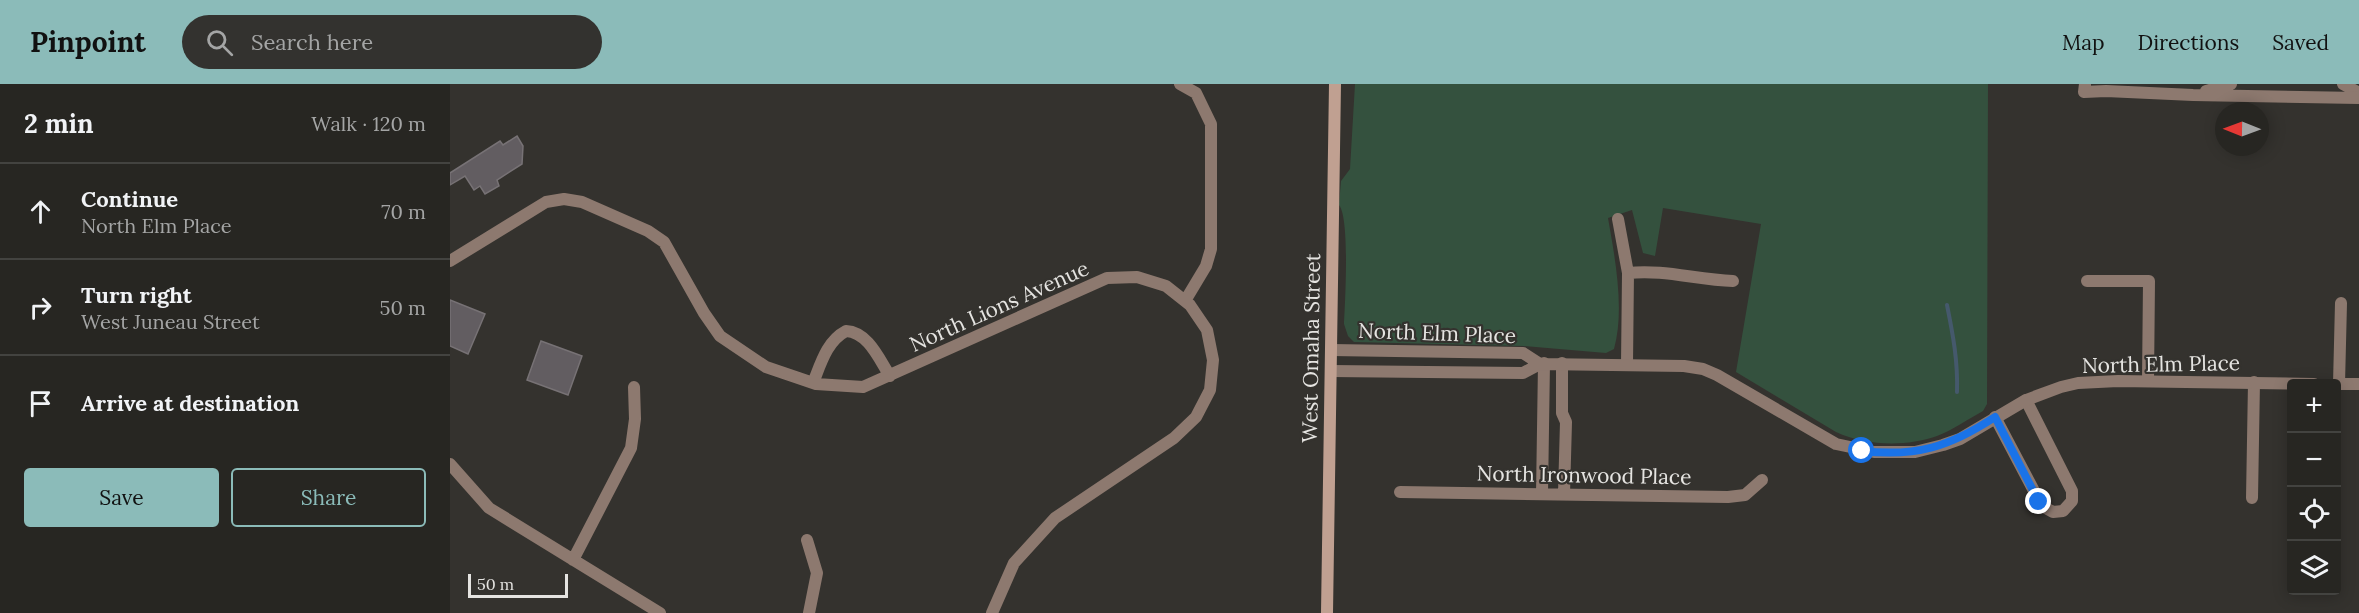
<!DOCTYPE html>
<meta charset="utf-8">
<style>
:root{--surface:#272622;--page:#33322f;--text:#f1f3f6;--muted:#a4a5a5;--line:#434340;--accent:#8bbbb9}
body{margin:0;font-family:Lora,serif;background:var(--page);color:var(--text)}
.controls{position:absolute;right:18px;bottom:18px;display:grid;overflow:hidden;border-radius:6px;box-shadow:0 3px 15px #0003}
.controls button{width:54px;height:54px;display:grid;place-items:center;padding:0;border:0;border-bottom:2px solid var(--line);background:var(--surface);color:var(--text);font:30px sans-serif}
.compass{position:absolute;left:1765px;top:18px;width:54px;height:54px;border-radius:50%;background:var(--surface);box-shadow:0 3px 15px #0003;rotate:271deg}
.scale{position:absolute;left:18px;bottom:15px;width:100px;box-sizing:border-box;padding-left:6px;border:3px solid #e5e4e1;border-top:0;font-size:16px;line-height:21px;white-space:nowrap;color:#e5e4e1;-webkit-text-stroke:4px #34322e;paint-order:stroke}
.stop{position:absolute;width:18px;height:18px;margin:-14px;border:4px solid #1a73e8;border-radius:50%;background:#fff}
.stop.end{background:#1a73e8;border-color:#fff;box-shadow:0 2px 6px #0008}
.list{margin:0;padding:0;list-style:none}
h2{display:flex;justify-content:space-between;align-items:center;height:78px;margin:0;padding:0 24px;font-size:26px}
h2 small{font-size:20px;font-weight:400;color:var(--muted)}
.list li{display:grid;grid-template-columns:39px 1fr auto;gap:18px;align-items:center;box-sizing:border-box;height:96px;padding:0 24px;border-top:2px solid var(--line)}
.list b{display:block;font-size:22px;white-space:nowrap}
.list p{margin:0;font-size:20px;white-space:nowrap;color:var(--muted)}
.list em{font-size:20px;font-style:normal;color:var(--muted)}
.actions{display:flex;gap:12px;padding:18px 24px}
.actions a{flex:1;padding:14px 0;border:2px solid var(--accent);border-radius:6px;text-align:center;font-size:21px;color:var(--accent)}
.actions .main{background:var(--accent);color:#111}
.icon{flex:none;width:33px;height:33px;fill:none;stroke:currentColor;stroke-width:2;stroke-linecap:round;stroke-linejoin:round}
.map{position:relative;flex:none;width:1909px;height:529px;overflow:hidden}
header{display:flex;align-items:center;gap:36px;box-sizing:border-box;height:84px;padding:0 30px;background:var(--accent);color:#111}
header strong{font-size:28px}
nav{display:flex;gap:33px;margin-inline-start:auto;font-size:21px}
.search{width:420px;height:54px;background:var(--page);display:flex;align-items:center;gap:15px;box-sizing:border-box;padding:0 21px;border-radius:33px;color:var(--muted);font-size:22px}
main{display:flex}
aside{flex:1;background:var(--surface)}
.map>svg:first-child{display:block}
.green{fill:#34513e}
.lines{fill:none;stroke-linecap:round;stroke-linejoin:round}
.stream{stroke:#45596c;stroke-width:4}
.building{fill:#625d61;stroke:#777275;stroke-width:1.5}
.minor{stroke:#8d796f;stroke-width:12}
.tertiary{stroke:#8d796f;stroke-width:12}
.secondary{stroke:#c0a091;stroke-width:12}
.route{stroke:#1a73e8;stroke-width:8}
.labels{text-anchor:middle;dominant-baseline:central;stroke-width:4.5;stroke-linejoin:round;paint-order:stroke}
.street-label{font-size:21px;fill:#e5e4e1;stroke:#34322e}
</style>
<header>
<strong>Pinpoint</strong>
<div class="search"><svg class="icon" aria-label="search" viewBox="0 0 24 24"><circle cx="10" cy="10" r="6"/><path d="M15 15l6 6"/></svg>Search here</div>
<nav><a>Map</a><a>Directions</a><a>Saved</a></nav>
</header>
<main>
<aside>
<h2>2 min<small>Walk · 120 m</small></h2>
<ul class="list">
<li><svg class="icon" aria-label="ahead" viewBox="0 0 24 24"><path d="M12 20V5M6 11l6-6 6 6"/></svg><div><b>Continue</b><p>North Elm Place</p></div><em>70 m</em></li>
<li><svg class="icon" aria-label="right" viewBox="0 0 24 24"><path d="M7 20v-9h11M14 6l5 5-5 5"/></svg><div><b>Turn right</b><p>West Juneau Street</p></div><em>50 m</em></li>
<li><svg class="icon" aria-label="arrive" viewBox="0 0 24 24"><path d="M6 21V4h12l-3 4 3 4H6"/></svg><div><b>Arrive at destination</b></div></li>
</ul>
<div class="actions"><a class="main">Save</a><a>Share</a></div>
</aside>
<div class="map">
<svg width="1909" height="529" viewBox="0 0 1909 529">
<rect width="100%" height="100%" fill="#34322e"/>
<path class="green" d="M905,0H1538L1537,320L1533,327C1518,335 1503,346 1487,352C1456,363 1416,362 1386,348L1286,288L1311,140L1213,124L1205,172L1193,169L1182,126L1158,134C1165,174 1175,226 1164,265L1156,269L1073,262L904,258L898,252L894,240C895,219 900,134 889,121L891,97L900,85Z"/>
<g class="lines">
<path class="stream" d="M1497,221C1503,251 1508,277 1507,308"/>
</g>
<path class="building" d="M67,52L73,62L72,80L47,96L49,102L35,110L30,102L24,106L15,92L0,101V89L50,57L53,61Z
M0,216L35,230L18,270L0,262Z
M91,257L132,272L118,311L77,296Z"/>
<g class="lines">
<path class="minor" d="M730,0L746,9L761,40V165L756,182L735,217
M1635,0L1634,8L1656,7L1743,11L1909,14
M1893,0L1909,9
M1756,7L1781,0
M1168,135L1178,189L1177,280
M0,177L96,118L114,115L132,118L198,147L214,158L254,229L270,252L316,283L366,300L413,303L657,194L687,193L716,202L740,221L757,246L763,276L760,306L746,333L724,354L605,434L564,479L542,529
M1178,189C1214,185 1247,196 1283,197
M1637,197H1699L1698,297
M1112,279V329L1116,338L1114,410
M363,299C371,279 377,257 396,247C418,248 429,275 440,292
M1889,300L1891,219
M1545,333L1592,422L1603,428L1613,427L1622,417V407L1576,316
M0,380L39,424L210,529
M950,408L1278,413L1295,411L1312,396
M1092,410L1094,279
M1802,414L1804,298
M357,456L367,489L359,529
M123,476L181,364L185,335L184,303"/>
<path class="tertiary" d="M881,266L1073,269L1090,280
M881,287L1073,289L1090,280L1234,282L1253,285L1267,291L1386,360L1424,368H1465L1493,361L1510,355L1576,316L1611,303L1628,299L1668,297L1864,300
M1886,300H1909"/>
<path class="secondary" d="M877,529L885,0"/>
</g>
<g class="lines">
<path class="route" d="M1412,367C1467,373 1499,363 1545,333L1589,418"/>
</g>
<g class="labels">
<g class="street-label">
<text transform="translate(549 222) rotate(-24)">North Lions Avenue</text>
<text transform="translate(987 249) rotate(2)">North Elm Place</text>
<text transform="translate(861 264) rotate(-89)">West Omaha Street</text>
<text transform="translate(1711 280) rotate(-1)">North Elm Place</text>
<text transform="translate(1134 391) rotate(1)">North Ironwood Place</text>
</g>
</g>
</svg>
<div class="controls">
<button>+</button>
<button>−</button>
<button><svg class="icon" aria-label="locate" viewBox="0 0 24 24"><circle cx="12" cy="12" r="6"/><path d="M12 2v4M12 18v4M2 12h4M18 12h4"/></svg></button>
<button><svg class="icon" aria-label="layers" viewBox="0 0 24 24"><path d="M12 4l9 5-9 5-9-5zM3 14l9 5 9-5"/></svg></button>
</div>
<svg class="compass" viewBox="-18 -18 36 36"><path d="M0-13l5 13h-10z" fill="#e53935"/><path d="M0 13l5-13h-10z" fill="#a4a5a5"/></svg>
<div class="scale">50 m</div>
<div class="stop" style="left:1412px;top:367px"></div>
<div class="stop end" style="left:1589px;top:418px"></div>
</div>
</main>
